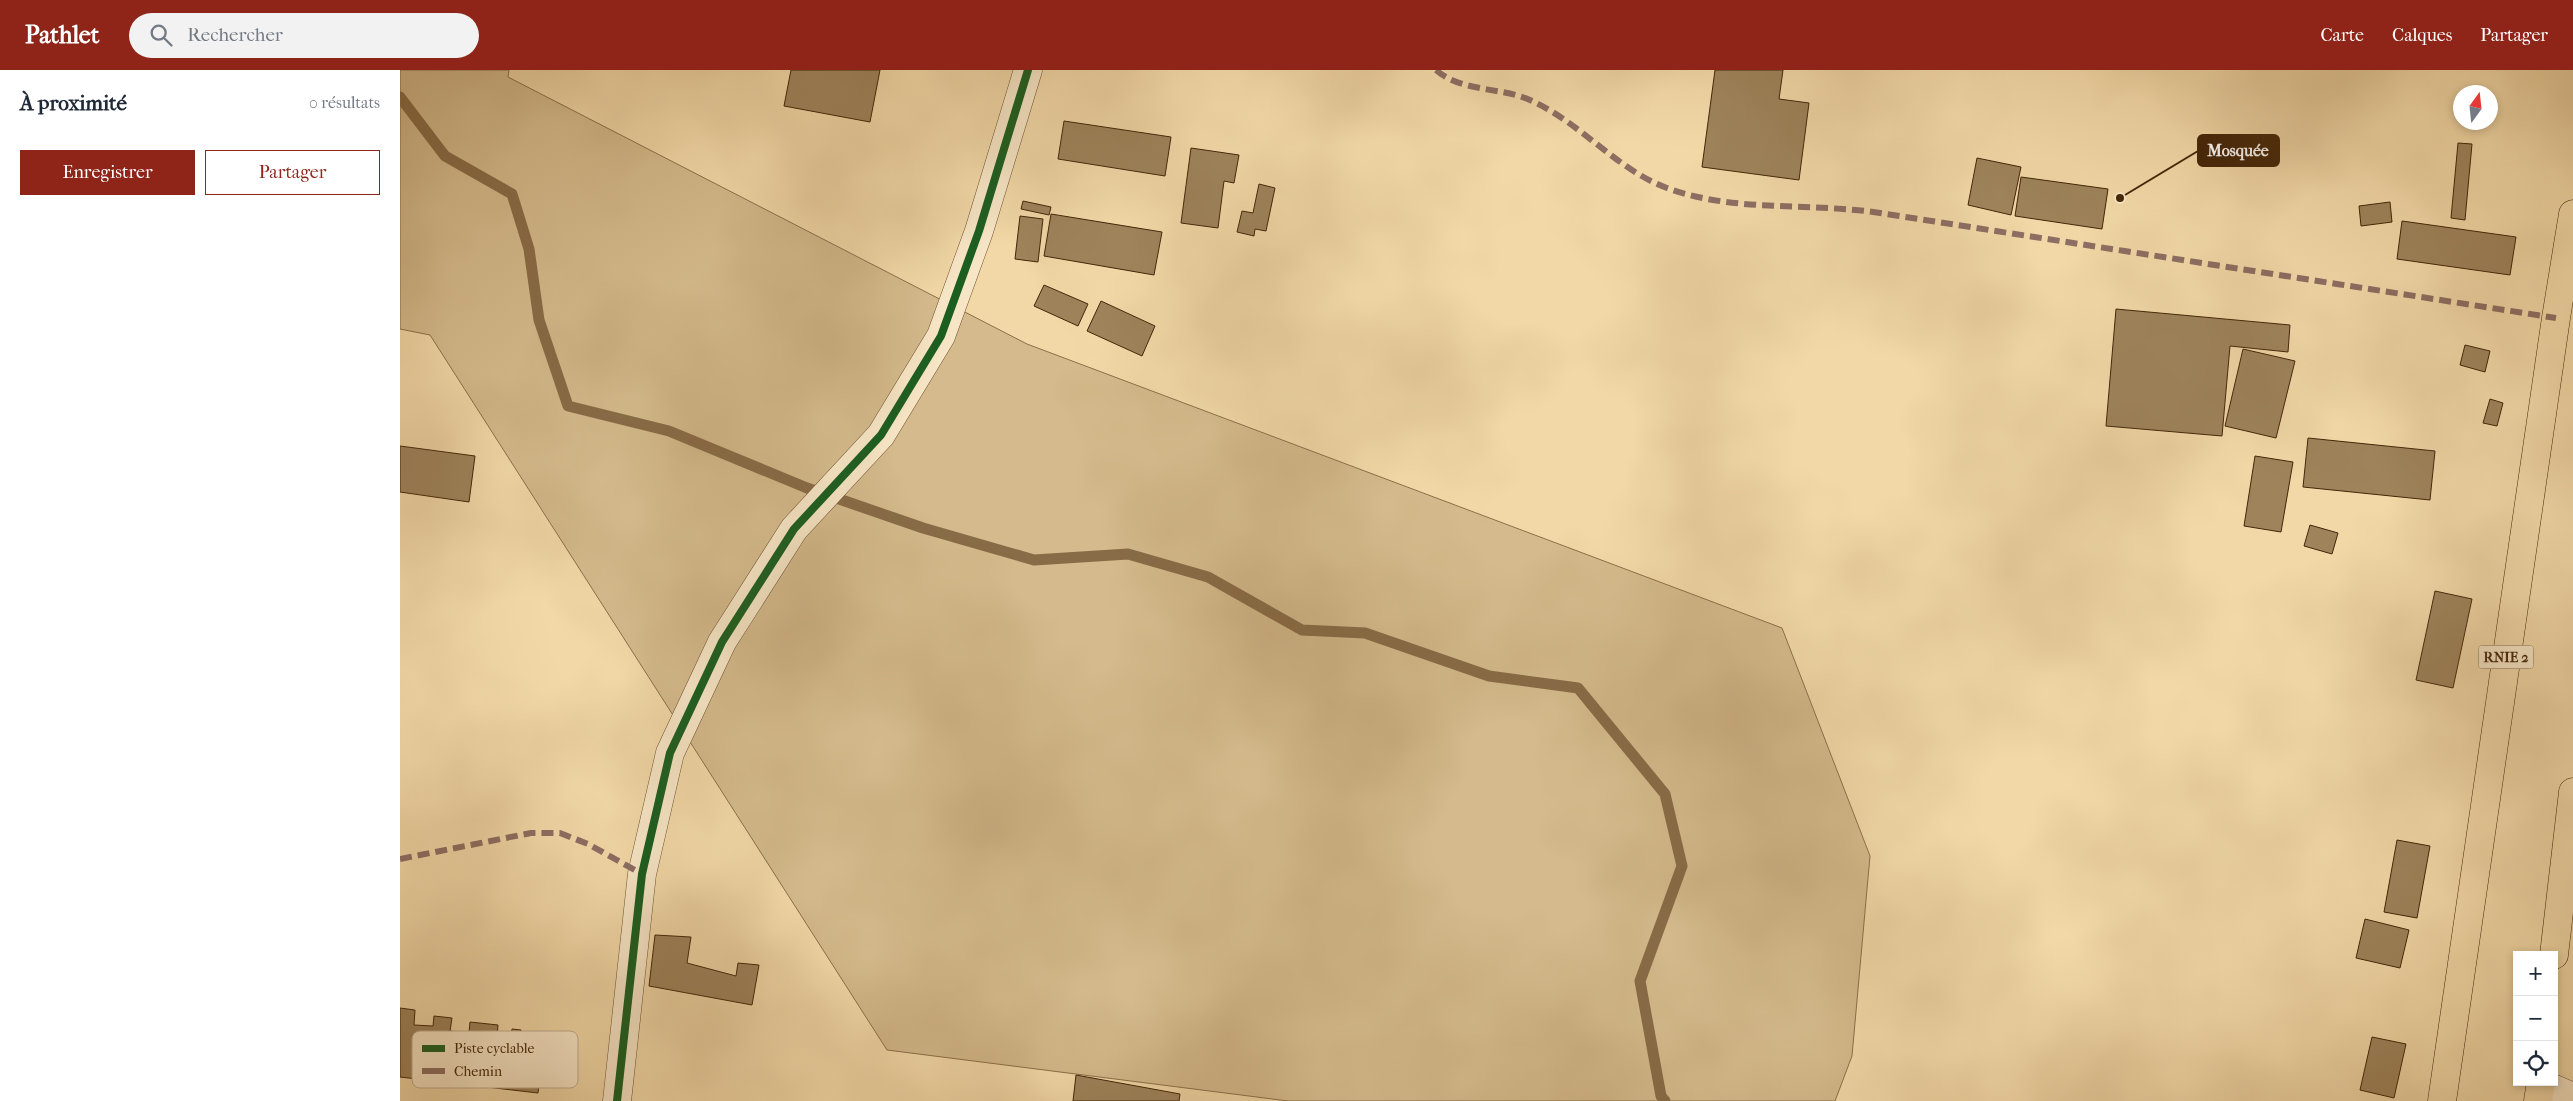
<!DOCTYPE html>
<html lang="fr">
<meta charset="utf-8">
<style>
:root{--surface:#fff;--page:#f2f2f3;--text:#1f2937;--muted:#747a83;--line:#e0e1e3;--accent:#8f2418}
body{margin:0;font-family:"IM FELL French Canon",serif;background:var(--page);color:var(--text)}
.controls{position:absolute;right:15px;bottom:15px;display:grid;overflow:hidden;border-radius:0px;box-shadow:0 2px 8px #0003}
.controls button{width:45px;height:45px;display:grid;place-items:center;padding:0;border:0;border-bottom:1px solid var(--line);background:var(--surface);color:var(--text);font:25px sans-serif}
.compass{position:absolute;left:2053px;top:15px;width:45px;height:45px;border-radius:50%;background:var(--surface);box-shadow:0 2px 8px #0003;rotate:15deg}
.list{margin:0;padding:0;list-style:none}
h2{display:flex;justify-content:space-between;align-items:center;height:65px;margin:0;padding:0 20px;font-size:21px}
h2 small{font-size:16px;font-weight:400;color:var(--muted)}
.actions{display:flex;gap:10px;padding:15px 20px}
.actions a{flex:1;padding:11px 0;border:1px solid var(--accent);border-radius:0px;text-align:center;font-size:18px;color:var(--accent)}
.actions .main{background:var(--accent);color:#fff}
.icon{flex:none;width:28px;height:28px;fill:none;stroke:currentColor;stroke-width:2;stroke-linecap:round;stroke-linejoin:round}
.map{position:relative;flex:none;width:2173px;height:1031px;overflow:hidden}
header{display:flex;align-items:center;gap:30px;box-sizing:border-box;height:70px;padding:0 25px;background:var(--accent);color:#fff}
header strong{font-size:24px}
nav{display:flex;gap:28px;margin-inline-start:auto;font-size:18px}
.search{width:350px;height:45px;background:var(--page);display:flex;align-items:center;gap:12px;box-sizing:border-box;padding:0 18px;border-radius:28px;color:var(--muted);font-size:19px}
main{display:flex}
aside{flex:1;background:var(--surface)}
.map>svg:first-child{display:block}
.green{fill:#d4ba8c;stroke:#8c704a}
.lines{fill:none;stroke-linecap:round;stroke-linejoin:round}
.stream{stroke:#886c47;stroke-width:11}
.building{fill:#9e835b;stroke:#432609}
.street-casing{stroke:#6f5230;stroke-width:29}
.primary-casing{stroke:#432609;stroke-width:29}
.street{stroke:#f7e6c6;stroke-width:28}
.primary{stroke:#f2d8a7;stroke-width:28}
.quiet{stroke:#8d6e63;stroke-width:6;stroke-dasharray:12 6;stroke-linecap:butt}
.cycleway-casing{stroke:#f7e6c6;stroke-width:11}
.cycleway{stroke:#1b5e20;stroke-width:8}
.labels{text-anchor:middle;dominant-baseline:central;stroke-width:4;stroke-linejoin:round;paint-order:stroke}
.shield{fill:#f7e6c6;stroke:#796042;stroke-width:1}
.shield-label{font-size:14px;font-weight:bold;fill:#432609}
.key{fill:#f7e6c6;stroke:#c1ac8d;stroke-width:1}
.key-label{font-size:14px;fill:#432609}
.leader{fill:none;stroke:#432609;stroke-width:2}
.callout-dot{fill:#432609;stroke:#f7e6c6;stroke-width:2}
.callout{fill:#432609;stroke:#432609;stroke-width:2}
.callout-label{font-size:16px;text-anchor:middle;font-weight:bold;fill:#fff}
</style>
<header>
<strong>Pathlet</strong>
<div class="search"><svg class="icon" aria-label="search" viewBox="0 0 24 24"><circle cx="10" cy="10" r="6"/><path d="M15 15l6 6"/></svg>Rechercher</div>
<nav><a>Carte</a><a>Calques</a><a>Partager</a></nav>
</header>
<main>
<aside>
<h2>À proximité<small>0 résultats</small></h2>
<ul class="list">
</ul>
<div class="actions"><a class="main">Enregistrer</a><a>Partager</a></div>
</aside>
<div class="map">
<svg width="2173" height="1031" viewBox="0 0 2173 1031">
<rect width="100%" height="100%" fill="#f2d8a7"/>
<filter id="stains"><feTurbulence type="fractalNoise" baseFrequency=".004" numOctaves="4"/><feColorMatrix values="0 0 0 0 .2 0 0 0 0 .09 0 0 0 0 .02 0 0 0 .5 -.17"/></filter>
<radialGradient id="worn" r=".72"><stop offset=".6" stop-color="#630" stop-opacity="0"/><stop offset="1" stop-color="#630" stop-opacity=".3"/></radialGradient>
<path class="green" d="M0,0H109L108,7L627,274L1382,558L1470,786L1452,986L1435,1031H888L487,980L30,265L0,259Z"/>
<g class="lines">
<path class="stream" d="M0,27L45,86L112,124L129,179L139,250L168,336L269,361L407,418L523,458L634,490L728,484L808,507L902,560L965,563L1089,606L1178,618L1265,724L1282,796L1240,911L1261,1026L1265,1031"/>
</g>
<path class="building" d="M391,0H480L470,52L384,36Z
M1315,0H1383L1379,29L1409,33L1399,110L1302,97Z
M664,51L771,67L765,106L658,89Z
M2058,73L2072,74L2065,150L2051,148Z
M791,78L839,85L834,113L824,111L818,158L781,153Z
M1577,88L1621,97L1611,145L1568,135Z
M1621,107L1708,119L1702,159L1615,146Z
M859,114L875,118L866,161L855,159L854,166L837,162L842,141L853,143Z
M623,131L651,137L649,145L621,139Z
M1990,132L1992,152L1961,156L1959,136Z
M651,144L762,162L754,205L644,186Z
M620,146L643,149L638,192L615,189Z
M2002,151L2116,167L2110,205L1997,189Z
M644,215L688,234L678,256L634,236Z
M701,231L755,256L742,286L687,261Z
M1716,239L1890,255L1888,282L1830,276L1822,366L1706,356Z
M2065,275L2090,281L2085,302L2060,295Z
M1843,279L1895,291L1876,368L1825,356Z
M2090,329L2103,333L2097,356L2083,353Z
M1908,368L2035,381L2030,430L1903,417Z
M0,376L75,386L69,432L0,422Z
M1855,386L1893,392L1881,462L1844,456Z
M1910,455L1938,463L1932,484L1904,476Z
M2035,521L2072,529L2053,618L2016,610Z
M1997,770L2030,776L2017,848L1984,842Z
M1965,849L2009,860L2000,898L1956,888Z
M255,865L291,867L287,893L336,906L338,893L359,895L352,935L249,916Z
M0,938L15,940L14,955L33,956L34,946L52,948L50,961L69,963L70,952L98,955L97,968L111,970L112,959L121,960L120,971L128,972L129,963L145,964L138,1023L0,1007Z
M1972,967L2006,974L1994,1028L1960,1020Z
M676,1005L780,1024L779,1031H673Z"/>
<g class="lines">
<g class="street-casing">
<path id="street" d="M2141,1013L2173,1027
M217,1031L242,804L270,683L322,572L394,459L481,365L541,266L579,161L628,0"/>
</g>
<g class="primary-casing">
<path id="primary" d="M2154,885L2173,722
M2042,1031L2156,248L2173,144
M2138,1031L2141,1012"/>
</g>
<use href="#street" class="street"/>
<use href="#primary" class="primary"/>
<path class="quiet" d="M1036,0C1061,22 1101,17 1130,30C1180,52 1217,100 1267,118C1334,143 1410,132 1480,143C1705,178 1931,213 2156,248
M0,789L131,763H160L188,774L242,804"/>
<g class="cycleway-casing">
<path id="cycleway" d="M217,1031L242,804L270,683L322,572L394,459L481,365L541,266L579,161L628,0"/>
</g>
<use href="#cycleway" class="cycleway"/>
</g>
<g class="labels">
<rect class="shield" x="2078.5" y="575.5" width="55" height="23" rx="4"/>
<g class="shield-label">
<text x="2106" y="587">RNIE 2</text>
</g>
</g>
<rect x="12" y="961" width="166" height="57" rx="8" class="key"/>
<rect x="22" y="975" width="23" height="7" fill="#1b5e20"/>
<rect x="22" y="998" width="23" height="6" fill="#8d6e63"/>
<g class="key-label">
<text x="54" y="983">Piste cyclable</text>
<text x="54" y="1006">Chemin</text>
</g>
<path class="leader" d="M1720 128L1798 81"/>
<circle class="callout-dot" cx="1720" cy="128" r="5"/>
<rect class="callout" x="1798" y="65" width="81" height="31" rx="5"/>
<g class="callout-label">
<text x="1838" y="86">Mosquée</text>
</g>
<rect width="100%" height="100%" filter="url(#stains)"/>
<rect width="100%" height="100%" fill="url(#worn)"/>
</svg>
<div class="controls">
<button>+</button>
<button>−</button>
<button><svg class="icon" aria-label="locate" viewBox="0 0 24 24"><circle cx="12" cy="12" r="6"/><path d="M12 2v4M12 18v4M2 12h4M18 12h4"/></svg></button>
</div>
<svg class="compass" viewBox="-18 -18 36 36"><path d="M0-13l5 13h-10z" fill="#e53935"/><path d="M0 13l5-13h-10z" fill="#747a83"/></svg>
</div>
</main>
